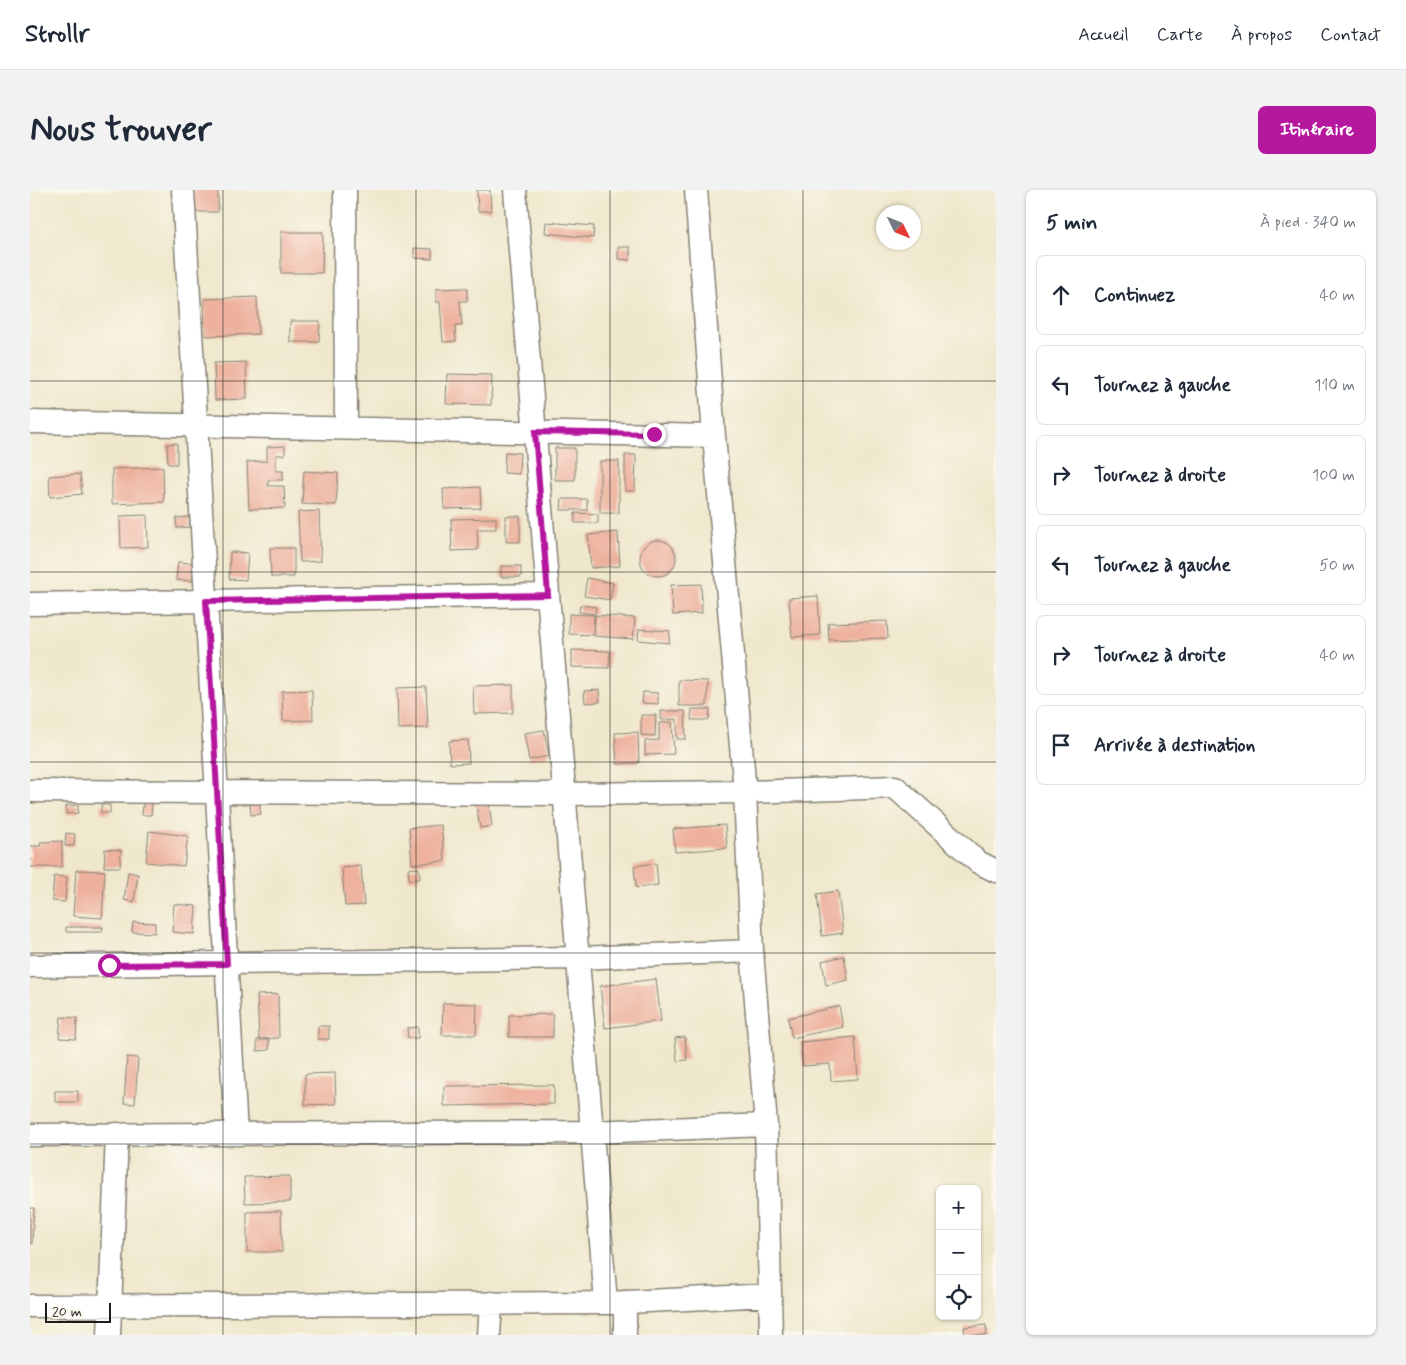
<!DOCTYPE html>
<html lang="fr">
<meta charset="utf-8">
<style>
:root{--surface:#fff;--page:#f2f2f3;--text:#1f2937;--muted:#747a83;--line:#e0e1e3;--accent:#b5179e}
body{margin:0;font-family:Mynerve,sans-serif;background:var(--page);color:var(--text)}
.controls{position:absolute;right:15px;bottom:15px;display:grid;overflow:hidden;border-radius:8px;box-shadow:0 1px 4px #0004}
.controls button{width:45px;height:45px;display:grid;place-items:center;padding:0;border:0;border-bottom:1px solid var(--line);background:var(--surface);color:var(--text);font:25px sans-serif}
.compass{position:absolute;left:846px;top:15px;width:45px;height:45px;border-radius:50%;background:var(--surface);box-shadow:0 1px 4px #0004;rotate:133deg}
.scale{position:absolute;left:15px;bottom:12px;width:66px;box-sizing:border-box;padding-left:5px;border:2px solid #1c1c1c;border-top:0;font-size:14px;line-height:18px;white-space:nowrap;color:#1c1c1c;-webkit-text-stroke:4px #fbf7ec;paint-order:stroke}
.stop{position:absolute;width:15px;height:15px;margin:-11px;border:4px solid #b5179e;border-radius:50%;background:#fff}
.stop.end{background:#b5179e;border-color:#fff;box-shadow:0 1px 5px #0008}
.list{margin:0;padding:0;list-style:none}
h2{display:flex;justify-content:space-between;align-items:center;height:65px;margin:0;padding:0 20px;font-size:21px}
h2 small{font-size:16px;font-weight:400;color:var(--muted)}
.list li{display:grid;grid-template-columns:32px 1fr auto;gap:15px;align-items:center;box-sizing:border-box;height:80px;margin:0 10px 10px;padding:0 10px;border:1px solid var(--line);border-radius:8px}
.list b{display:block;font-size:19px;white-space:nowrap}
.list em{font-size:16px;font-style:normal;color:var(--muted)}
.icon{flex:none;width:28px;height:28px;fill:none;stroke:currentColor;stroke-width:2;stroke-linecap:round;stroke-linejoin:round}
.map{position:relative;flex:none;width:966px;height:1145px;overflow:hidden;border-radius:8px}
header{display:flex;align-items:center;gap:30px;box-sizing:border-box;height:70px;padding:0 25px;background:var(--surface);border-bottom:1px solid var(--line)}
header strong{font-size:24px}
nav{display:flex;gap:28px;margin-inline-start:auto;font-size:18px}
.intro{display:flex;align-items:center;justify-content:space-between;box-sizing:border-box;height:120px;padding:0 30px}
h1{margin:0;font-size:35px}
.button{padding:12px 22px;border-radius:8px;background:var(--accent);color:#fff;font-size:18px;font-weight:700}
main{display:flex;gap:30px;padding:0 30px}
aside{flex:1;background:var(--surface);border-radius:8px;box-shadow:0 1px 4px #0004}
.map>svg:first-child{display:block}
.building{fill:#edb19d}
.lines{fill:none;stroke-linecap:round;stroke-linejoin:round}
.street-casing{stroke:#868274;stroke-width:25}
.street{stroke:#fff;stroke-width:22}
.route{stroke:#b5179e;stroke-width:6}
.grid{fill:none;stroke:#1c1c1c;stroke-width:1;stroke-opacity:0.55}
</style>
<header>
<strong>Strollr</strong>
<nav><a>Accueil</a><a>Carte</a><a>À propos</a><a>Contact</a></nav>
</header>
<div class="intro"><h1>Nous trouver</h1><a class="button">Itinéraire</a></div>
<main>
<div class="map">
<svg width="966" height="1145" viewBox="0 0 966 1145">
<rect width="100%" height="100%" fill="#fbf7ec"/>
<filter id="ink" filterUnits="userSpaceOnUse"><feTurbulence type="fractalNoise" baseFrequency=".02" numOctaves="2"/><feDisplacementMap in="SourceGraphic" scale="10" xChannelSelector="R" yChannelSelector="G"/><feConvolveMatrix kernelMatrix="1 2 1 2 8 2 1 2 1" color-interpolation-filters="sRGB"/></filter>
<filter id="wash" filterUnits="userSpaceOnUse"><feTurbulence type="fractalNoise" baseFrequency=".0096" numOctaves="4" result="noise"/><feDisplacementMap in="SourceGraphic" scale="20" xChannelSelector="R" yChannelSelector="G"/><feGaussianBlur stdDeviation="1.12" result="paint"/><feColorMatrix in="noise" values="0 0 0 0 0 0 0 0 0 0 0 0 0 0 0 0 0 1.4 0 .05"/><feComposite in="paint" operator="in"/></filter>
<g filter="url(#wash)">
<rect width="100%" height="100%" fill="#efe8cd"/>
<g id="blocks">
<path class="building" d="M164,0H188V22H165Z
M447,0H460L461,21H448Z
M516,32L564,36L563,48L515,43Z
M251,42H293L292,83H251Z
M588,57H600V70L588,69Z
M384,58L402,59V69L384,68Z
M437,98V111H430L432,136H425L426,151L413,152L410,112H406V99Z
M227,107L228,144L175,146L174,109Z
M260,131H290L289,152H260Z
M216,172L217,209L185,210L184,173Z
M417,184L462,185L461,215L416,214Z
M147,253V274H138L137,254Z
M255,256V265H246V281H253V290H238V296H254L255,318L219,319L217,272L237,271V257Z
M525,258H545V290H525Z
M475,262L490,263L489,284L474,283Z
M595,265H606L605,301H595Z
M570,271H589V323H570Z
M133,277L134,312L82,314V279Z
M274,281L308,283L306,315L272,314Z
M50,284L52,304L20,307L19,286Z
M450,297L451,318L414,319L413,299Z
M532,309H557V320H531Z
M289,321L291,371L270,372L268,322Z
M545,323L568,324V333H545Z
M117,325L118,357L91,358L90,326Z
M476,326H490V352H476Z
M159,327L160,337L147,338L146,328Z
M466,328V339H447L448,360L422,361L421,329Z
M588,342L590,376L561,378L558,345Z
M610 368a18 18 0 1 1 36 0a18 18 0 1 1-36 0Z
M240,358H264V387H241Z
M200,362L218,363L216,390L199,389Z
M148,372L164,373L162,391L146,390Z
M471,376H491V387H471Z
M557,388L583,393L580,410L554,406Z
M671,394L672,423L643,425L641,395Z
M788,406L790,445L762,447L759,408Z
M550,415L566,417L565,424L549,422Z
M539,424L564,425L563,445L539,444Z
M565,425L605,428L603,449L564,446Z
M857,431L858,448L799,450L798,433Z
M609,439L640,441L639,453L608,450Z
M542,460L580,461L579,478L542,477Z
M649,490L678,491L677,516H649Z
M483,495V523L444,524L443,496Z
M396,497L398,538L368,539L367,498Z
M282,500L283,530L253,531L252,501Z
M569,500L570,512L555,513L554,501Z
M613,502L628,503V514L612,513Z
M662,519H680L679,530H661Z
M631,521H655L656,549H647V529L631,530Z
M611,525H626L625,546L611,545Z
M642,532L644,564L615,565V551L629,550V533Z
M514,540L519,566L499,570L494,543Z
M608,542L609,573L587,574L585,543Z
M438,550L439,573L420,574L419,551Z
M458,607L462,636L450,638L445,609Z
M113,613L122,614L121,625H112Z
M229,613L231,624L221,625L220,614Z
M48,615V623L36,624V616Z
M71,615H80V623H71Z
M411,635L415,671L382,674L379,638Z
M695,635L697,658L645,662L643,639Z
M119,641L158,646L154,676L116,672Z
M36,643L45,644L44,656H35Z
M32,651V677H0V656H11L10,652Z
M75,659L91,660L90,677H74Z
M626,673L628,695L606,698L604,676Z
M331,676L334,715L315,716L312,678Z
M389,678L390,689L379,690L378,679Z
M46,680L75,681L72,728L43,726Z
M98,682L108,684L104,712L94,710Z
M24,686L37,687L35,712L22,711Z
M808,701L813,743L792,746L787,704Z
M144,714L166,716L164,744L142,742Z
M103,732L125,733V743L102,742Z
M36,737H73L72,742H36Z
M814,766L818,790L796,795L792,771Z
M626,789L631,831L575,838L570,796Z
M248,804L249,848L229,849L227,805Z
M413,813L447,814L446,845H412Z
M809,816L813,837L762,848L758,828Z
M523,824V847H479V825Z
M31,827L47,828L46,849L29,848Z
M288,836H299V849H288Z
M388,837V848H378L377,838Z
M655,847L657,870L647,871L645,848Z
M825,847L828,889L801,891L800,874L773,876L770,852Z
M227,850H239V860L227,861Z
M97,867L108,868L105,914L94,913Z
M305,883L306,914L275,915V884Z
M524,895V914L414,916V896Z
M25,901H48V912H25Z
M260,986V1012L215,1013L214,987Z
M0,1018H4L2,1054H0Z
M251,1021L252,1062H217V1022Z
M956,1135L957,1145H935L934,1137Z"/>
</g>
</g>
<g filter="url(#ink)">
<use href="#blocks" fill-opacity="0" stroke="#868274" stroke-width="1"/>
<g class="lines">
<g class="street-casing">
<path id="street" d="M153,0L206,944
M315,0L316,238
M485,0L576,1113
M666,0L684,246L715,602L722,761L736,935L741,1145
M0,232L684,246
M0,414L518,405
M0,601L534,604L715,602L865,597L948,672L966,681
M0,776L548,768L722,761
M0,945L562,942L736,935
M0,1116L576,1113L740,1105
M79,1145L87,944
M459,1145L461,1113
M595,1145V1112"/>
</g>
<use href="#street" class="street"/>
</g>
</g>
<g class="lines" filter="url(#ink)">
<path class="route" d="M79,775L197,774L176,411L518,405L505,242L624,244"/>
</g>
<path class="grid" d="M193,0V1145M386,0V1145M580,0V1145M773,0V1145M0,191H966M0,382H966M0,572H966M0,763H966M0,954H966"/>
</svg>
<div class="controls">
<button>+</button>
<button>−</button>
<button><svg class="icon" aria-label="locate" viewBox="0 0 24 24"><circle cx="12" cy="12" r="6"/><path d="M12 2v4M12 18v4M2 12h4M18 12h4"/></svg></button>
</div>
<svg class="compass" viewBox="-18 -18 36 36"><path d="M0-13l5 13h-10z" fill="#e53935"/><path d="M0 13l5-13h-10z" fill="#747a83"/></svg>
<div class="scale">20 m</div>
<div class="stop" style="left:79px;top:775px"></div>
<div class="stop end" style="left:624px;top:244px"></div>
</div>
<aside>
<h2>5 min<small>À pied · 340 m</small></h2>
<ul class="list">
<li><svg class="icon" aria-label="ahead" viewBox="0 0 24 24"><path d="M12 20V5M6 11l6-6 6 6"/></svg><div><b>Continuez</b></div><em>40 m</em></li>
<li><svg class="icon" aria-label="left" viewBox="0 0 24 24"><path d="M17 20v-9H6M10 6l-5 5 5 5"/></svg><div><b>Tournez à gauche</b></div><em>110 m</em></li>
<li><svg class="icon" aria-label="right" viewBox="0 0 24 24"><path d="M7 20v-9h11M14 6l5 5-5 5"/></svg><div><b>Tournez à droite</b></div><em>100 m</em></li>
<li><svg class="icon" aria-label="left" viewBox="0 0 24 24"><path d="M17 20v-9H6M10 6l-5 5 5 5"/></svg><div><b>Tournez à gauche</b></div><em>50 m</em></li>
<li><svg class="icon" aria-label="right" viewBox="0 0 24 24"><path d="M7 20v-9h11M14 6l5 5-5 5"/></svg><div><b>Tournez à droite</b></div><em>40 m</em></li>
<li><svg class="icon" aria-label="arrive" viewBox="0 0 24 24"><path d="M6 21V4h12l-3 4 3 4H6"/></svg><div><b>Arrivée à destination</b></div></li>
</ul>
</aside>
</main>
